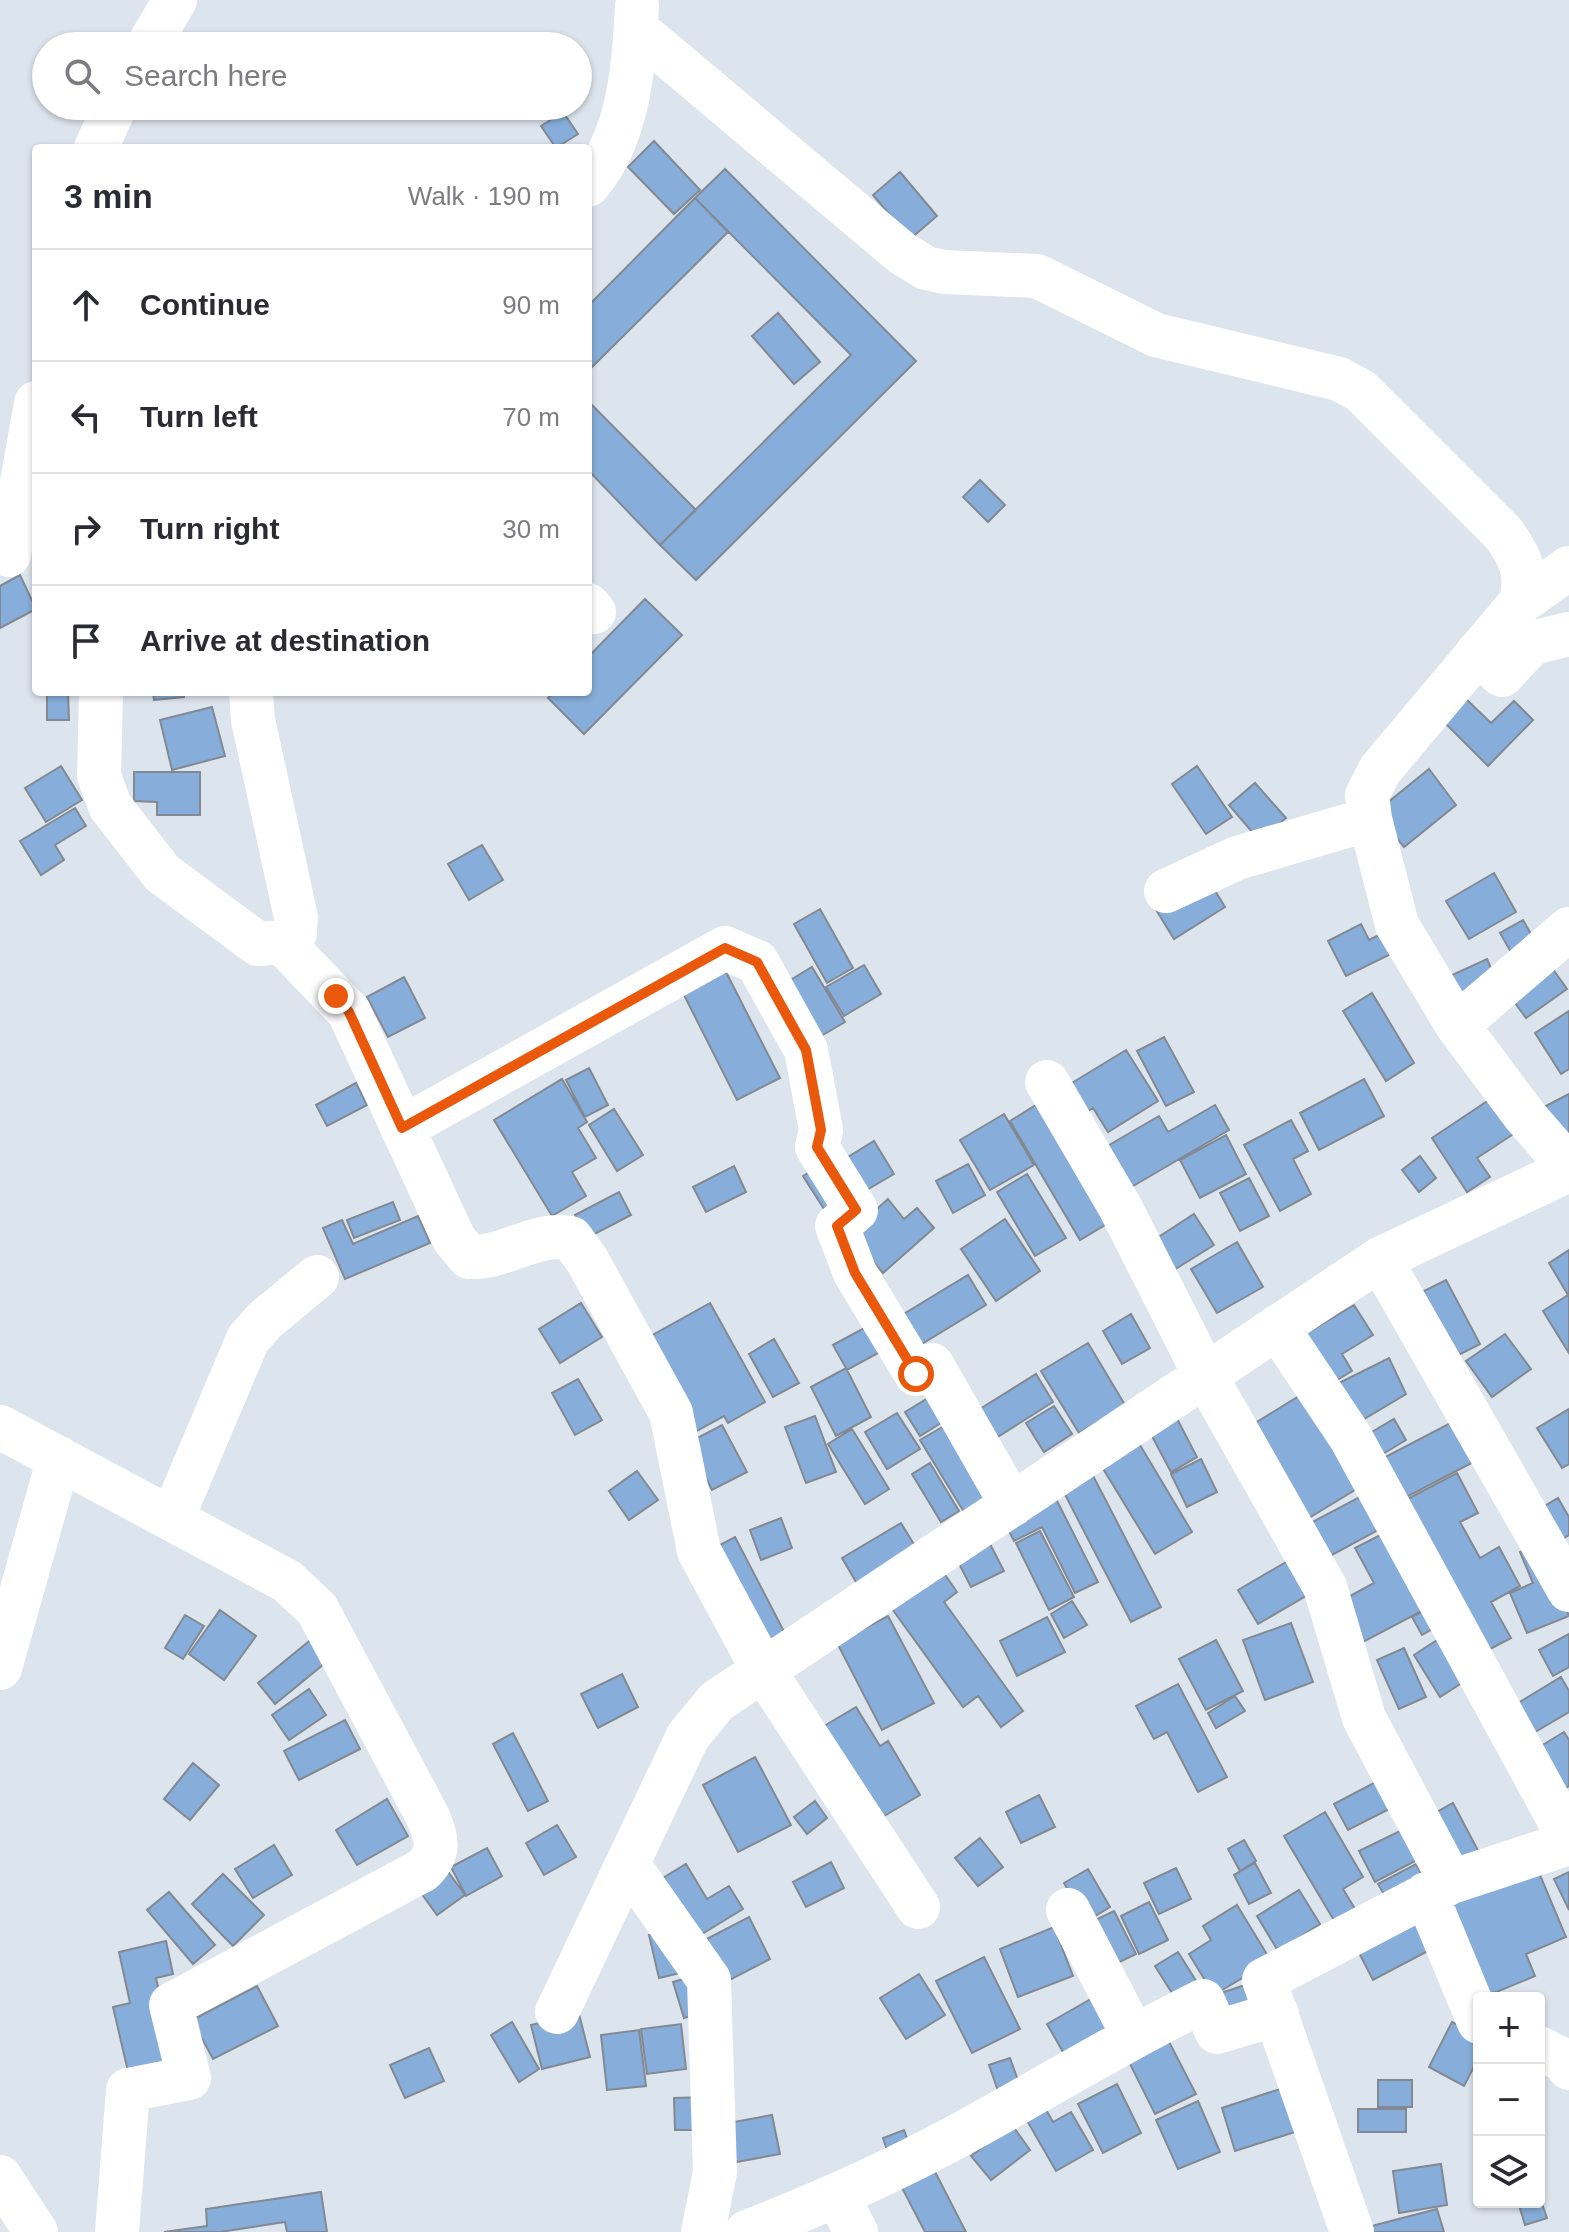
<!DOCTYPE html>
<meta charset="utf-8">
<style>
:root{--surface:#fff;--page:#f7f7f7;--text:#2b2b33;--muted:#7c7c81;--line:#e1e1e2}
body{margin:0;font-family:Helvetica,sans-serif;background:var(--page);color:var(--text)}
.controls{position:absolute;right:24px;bottom:24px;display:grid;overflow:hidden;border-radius:8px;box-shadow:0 2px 6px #0004}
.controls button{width:72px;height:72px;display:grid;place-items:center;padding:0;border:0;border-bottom:2px solid var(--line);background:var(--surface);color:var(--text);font:40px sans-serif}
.stop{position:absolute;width:24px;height:24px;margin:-18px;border:6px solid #ea580c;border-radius:50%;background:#fff}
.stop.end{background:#ea580c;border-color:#fff;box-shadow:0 2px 8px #0008}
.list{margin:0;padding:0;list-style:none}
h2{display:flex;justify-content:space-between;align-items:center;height:104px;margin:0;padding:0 32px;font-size:34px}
h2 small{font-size:26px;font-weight:400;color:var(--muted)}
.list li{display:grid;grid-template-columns:52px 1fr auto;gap:24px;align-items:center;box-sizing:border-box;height:112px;padding:0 32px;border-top:2px solid var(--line)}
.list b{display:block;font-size:30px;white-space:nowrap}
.list em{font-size:26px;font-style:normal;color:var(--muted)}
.icon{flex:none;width:44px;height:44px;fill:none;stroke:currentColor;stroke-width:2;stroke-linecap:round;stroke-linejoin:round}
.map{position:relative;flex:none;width:1569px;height:2232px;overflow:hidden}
.search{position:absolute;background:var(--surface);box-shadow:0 2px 6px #0004;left:32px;top:32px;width:560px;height:88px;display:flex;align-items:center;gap:20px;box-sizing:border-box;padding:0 28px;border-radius:44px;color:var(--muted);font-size:30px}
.panel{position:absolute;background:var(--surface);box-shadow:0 2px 6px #0004;left:32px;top:144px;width:560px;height:552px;border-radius:8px}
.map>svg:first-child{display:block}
.building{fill:#87aeda;stroke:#828992;stroke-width:2}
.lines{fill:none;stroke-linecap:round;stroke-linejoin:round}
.minor{stroke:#fff;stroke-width:44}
.route{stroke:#ea580c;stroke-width:10}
</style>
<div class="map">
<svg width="1569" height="2232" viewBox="0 0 1569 2232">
<rect width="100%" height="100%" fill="#dce4ed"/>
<path class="building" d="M563,112L578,134L556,148L541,126Z
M654,141L700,190L674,214L628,167Z
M725,169L916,361L696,580L660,545L851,355L695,198Z
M900,172L937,216L910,239L873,195Z
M695,198L728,232L588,371V306Z
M778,313L820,362L794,384L752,336Z
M588,401L696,510L660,545L588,470Z
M980,480L1005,505L988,522L963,497Z
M20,575L36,609L0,628V586Z
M645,599L682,635L584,734L548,698L554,692H588V657Z
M47,692H68L69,720H47Z
M153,692H184V697L154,700Z
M1465,698L1491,723L1514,701L1533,720L1488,766L1443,721Z
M212,707L225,756L172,770L160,720Z
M61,766L82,800L46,822L25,788Z
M1197,766L1232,817L1206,834L1172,784Z
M1429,769L1456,805L1404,847L1376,812Z
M134,772H200V815H157V802L134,801Z
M1255,783L1286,818L1260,841L1229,805Z
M75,808L86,826L55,845L64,860L41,875L20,841Z
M482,845L503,880L469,900L448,864Z
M1494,873L1516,912L1469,939L1446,901Z
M1206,876L1225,907L1174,939L1155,908Z
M820,909L853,968L827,983L794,924Z
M1523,920L1539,948L1516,961L1500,933Z
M1361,924L1369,940L1391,929L1401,949L1346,976L1328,941Z
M1545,958L1567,989L1526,1018L1504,988Z
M1487,959L1499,987L1463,1004L1450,976Z
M864,965L881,994L844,1016L826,987Z
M812,967L845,1022L811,1042L779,987Z
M725,970L780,1078L737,1100L682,991Z
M404,977L425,1018L388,1037L367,997Z
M1372,993L1414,1063L1386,1081L1343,1011Z
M1569,1011V1069L1561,1074L1535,1033Z
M1164,1037L1194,1092L1166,1106L1137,1051Z
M1126,1050L1158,1101L1108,1132L1093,1108L1079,1117L1062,1089Z
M589,1068L608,1105L585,1117L566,1080Z
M562,1079L587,1122L578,1128L596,1158L572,1172L586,1196L552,1216L494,1120Z
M1364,1079L1384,1116L1319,1150L1300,1113Z
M356,1083L367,1105L327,1126L316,1105Z
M1501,1092L1524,1127L1477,1158L1490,1177L1467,1192L1432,1138Z
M1569,1094V1132L1559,1137L1544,1107Z
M1049,1097L1120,1216L1080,1240L1010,1121Z
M1215,1105L1229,1130L1128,1189L1104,1148L1159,1116L1168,1132Z
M614,1109L643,1155L617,1171L589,1125Z
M1004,1114L1034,1165L990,1190L960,1140Z
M1291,1120L1308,1151L1293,1159L1311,1194L1280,1211L1244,1145Z
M1226,1135L1246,1174L1200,1198L1180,1160Z
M874,1141L894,1174L855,1197L835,1165Z
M1420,1156L1436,1178L1419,1192L1402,1170Z
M823,1164L843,1196L824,1209L803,1176Z
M968,1164L985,1195L953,1213L936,1181Z
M734,1166L746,1192L706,1212L693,1187Z
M1027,1174L1066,1238L1035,1256L997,1192Z
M1249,1178L1269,1216L1240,1231L1220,1193Z
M619,1192L631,1215L587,1238L575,1215Z
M888,1199L904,1219L917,1208L934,1228L883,1273L849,1234Z
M393,1202L400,1220L354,1238L347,1220Z
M1194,1214L1214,1245L1174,1270L1154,1240Z
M418,1216L430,1243L345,1279L323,1228L342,1220L353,1244Z
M1005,1219L1040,1271L996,1301L961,1249Z
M1237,1242L1263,1287L1217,1313L1191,1269Z
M1569,1250V1353L1543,1311L1568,1295L1549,1263Z
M968,1275L986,1305L915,1348L897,1318Z
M1446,1280L1480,1344L1445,1362L1412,1297Z
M581,1303L602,1337L560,1363L539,1329Z
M710,1303L765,1402L728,1423L724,1416L695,1432L642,1341Z
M1354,1305L1373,1335L1342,1354L1352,1371L1322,1389L1294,1341Z
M1131,1314L1150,1348L1122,1364L1103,1331Z
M877,1321L891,1346L847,1370L833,1345Z
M1505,1334L1531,1369L1492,1397L1466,1361Z
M774,1339L799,1383L773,1397L749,1354Z
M1088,1343L1125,1405L1079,1433L1041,1371Z
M1389,1358L1406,1394L1349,1428L1329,1388Z
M846,1368L871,1417L836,1436L811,1387Z
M1036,1374L1053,1402L985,1445L967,1417Z
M578,1379L602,1420L575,1435L552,1393Z
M1312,1388L1358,1488L1304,1521L1247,1428Z
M938,1392L952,1416L920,1436L905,1412Z
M1054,1406L1072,1434L1044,1452L1026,1423Z
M1172,1409L1197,1457L1171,1472L1145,1423Z
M1569,1409V1464L1562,1468L1537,1428Z
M897,1413L920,1449L887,1469L865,1432Z
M815,1416L836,1472L806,1483L785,1427Z
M1462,1417L1483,1457L1393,1504L1372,1464Z
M956,1419L1003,1496L967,1517L920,1440Z
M1394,1419L1406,1440L1373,1460L1360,1439Z
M722,1425L747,1472L712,1490L688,1443Z
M852,1429L889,1489L865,1504L828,1444Z
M1134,1435L1192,1532L1155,1554L1096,1457Z
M1201,1459L1217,1492L1187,1507L1171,1474Z
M930,1463L959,1511L941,1522L912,1474Z
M1088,1466L1161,1607L1131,1622L1058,1481Z
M637,1471L658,1500L629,1520L609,1491Z
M1457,1473L1478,1513L1460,1522L1480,1558L1499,1547L1520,1586L1491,1602L1511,1638L1479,1655L1398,1504Z
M1373,1490L1391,1523L1321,1561L1303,1527Z
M1052,1491L1098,1582L1075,1593L1042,1527L1014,1541L1001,1516Z
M1558,1498L1569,1517V1535L1550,1546L1531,1514Z
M781,1518L792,1548L761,1560L750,1530Z
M901,1523L924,1561L865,1597L842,1558Z
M1394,1528L1435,1604L1363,1642L1341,1601L1374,1583L1355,1548Z
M1040,1531L1074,1597L1049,1610L1016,1543Z
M735,1537L790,1643L760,1659L705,1553Z
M1541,1543L1569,1616L1527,1633L1510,1593L1533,1583L1520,1552Z
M990,1544L1004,1571L971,1587L957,1560Z
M1298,1555L1318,1589L1258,1624L1238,1590Z
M941,1569L957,1592L944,1602L1023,1711L1001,1727L978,1696L963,1707L890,1606Z
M1072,1601L1087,1625L1064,1638L1051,1614Z
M1434,1605L1443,1623L1422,1635L1412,1617Z
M220,1610L256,1636L224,1680L189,1654Z
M185,1615L204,1626L183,1659L165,1648Z
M888,1616L934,1703L882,1730L837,1643Z
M1047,1617L1065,1652L1017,1676L1000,1641Z
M1291,1623L1313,1682L1265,1700L1243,1640Z
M1448,1633L1474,1675L1440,1697L1414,1655Z
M1569,1634V1667L1553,1676L1539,1650Z
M313,1638L330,1659L275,1704L258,1683Z
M1216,1640L1243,1691L1206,1710L1179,1659Z
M1404,1648L1426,1697L1399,1709L1377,1660Z
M622,1674L638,1707L598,1728L581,1694Z
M1561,1677L1569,1691V1712L1530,1735L1513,1706Z
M1178,1684L1227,1777L1198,1792L1167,1732L1154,1739L1136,1706Z
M309,1689L326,1715L289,1740L272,1715Z
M1235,1696L1245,1711L1216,1728L1208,1713Z
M856,1707L880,1746L888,1741L920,1795L874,1822L819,1729Z
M345,1720L360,1749L299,1780L284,1751Z
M1564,1732L1569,1740V1786L1562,1790L1536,1749Z
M513,1733L548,1801L528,1811L493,1744Z
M755,1757L791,1825L738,1852L703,1785Z
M193,1763L219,1785L190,1820L164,1799Z
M1391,1774L1405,1801L1348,1830L1334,1804Z
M1039,1795L1055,1827L1021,1843L1006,1812Z
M387,1799L408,1836L357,1865L336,1830Z
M815,1801L827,1818L807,1834L794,1817Z
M1453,1803L1482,1858L1450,1875L1421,1821Z
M1325,1812L1363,1877L1343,1889L1363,1922L1342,1934L1284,1836Z
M557,1825L576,1857L544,1875L526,1843Z
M1404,1829L1419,1859L1375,1882L1359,1851Z
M980,1838L1003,1867L978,1886L955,1858Z
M1244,1840L1256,1861L1240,1871L1228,1849Z
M274,1845L292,1875L253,1898L235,1869Z
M487,1848L502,1876L466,1896L451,1867Z
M831,1862L844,1888L806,1907L793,1882Z
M1255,1863L1271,1893L1249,1904L1234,1875Z
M686,1864L707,1899L729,1886L743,1909L689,1942L653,1884Z
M1416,1864L1426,1883L1389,1903L1378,1884Z
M444,1866L465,1895L437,1915L416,1886Z
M1176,1868L1191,1899L1159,1914L1144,1883Z
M1537,1868L1566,1937L1526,1954L1535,1976L1482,1998L1439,1909Z
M1088,1869L1110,1907L1087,1921L1064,1883Z
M1569,1872V1910L1554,1879Z
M223,1874L264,1915L233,1946L192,1904Z
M1299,1890L1320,1924L1278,1951L1257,1916Z
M169,1892L215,1945L193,1964L147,1910Z
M1149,1902L1168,1940L1139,1954L1121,1916Z
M1237,1905L1271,1961L1214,1995L1189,1954L1211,1940L1203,1926Z
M1114,1911L1136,1954L1109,1967L1087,1924Z
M1426,1913L1443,1943L1373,1980L1357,1949Z
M749,1917L770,1959L720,1985L699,1943Z
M1054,1927L1073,1976L1018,1997L1000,1949Z
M671,1930L680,1973L659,1978L649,1935Z
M166,1941L173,1974L156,1978L177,2069L130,2080L113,2007L130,2003L119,1952Z
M1178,1952L1198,1984L1175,1998L1155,1966Z
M984,1957L1020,2029L972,2053L936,1981Z
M919,1974L945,2015L906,2039L880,1998Z
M694,1976L704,2012L684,2018L673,1982Z
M1254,1982L1261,2004L1222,2017L1215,1995Z
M257,1986L278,2026L213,2059L192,2020Z
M1096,1996L1118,2035L1070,2064L1047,2024Z
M579,2014L590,2057L542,2069L531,2025Z
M512,2022L539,2069L519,2082L491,2035Z
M1452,2022L1479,2036V2057L1464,2086L1429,2067Z
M681,2024L686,2069L647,2074L641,2029Z
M639,2030L646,2086L607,2090L601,2035Z
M1163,2030L1196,2094L1155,2114L1123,2050Z
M429,2048L444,2081L405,2098L390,2065Z
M1010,2058L1019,2083L998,2091L989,2065Z
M1378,2080H1412V2107H1378Z
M1117,2084L1141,2133L1103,2153L1078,2104Z
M1283,2088L1298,2131L1235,2151L1222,2108Z
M706,2097L707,2130H675L674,2098Z
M1040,2099L1053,2122L1071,2112L1093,2150L1056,2171L1021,2110Z
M1198,2101L1220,2152L1178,2169L1156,2120Z
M1358,2109H1406V2132H1358Z
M772,2115L780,2154L731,2163L723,2124Z
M1012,2125L1030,2150L991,2180L971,2156Z
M904,2130L913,2154L891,2162L883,2138Z
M1441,2164L1447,2205L1399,2213L1393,2171Z
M932,2166L966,2232H925L900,2184Z
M321,2192L327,2232H287L285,2222L220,2232H164L207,2226L206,2209Z
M1539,2195L1547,2218L1525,2225L1518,2202H1539Z
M1437,2209L1444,2232H1365L1364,2228Z"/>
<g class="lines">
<path class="minor" d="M636,29L903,254L926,268L945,272L1037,276L1156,335L1339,379L1361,391L1503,533C1520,556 1528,573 1521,602L1380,770L1367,795L1370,819L1397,925L1457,1025L1525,1116L1569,1167
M148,46L175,0
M96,148L115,106
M588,185C629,137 634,67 637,6
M9,555L36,403
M1521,602L1569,568
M588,605L594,612
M1478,652L1502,675L1532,643L1569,634
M101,692L99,776L110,806L162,873L258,944L282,942L295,933L296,917L253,720L251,692
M1166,891L1237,858L1370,819
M282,942L349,1012L454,1239L469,1257C504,1259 536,1231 571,1238L587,1260L671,1413L699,1551L762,1668L918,1907
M1457,1025L1569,929
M1047,1082L1120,1207L1205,1375L1325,1587L1364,1718L1451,1882
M402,1128L725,948L757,962L806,1050L821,1130L817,1147L856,1210L837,1226L855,1273L916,1374L932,1365L1012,1505
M1380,1259L1569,1590
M1277,1327L1351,1438L1569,1838
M0,1427L287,1581L317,1609L428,1817C437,1839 441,1852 423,1870L171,2005L189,2078L128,2090L117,2232
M172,1519L248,1339L265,1320L317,1277
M0,1668L59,1458
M629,1866L709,1980L715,2172L703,2232
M1426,1894L1479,2022
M1068,1910L1133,2035
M557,2012L688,1736L717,1701L1380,1259L1569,1170
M1539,2048L1563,2060L1569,2068
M0,2177L36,2232
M838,2197L856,2232
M747,2232C817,2205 885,2175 952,2139C1036,2094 1117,2043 1203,2001L1217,2032L1277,2014
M1352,2232L1264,1980L1451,1882L1569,1843"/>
</g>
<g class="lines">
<path class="route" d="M336,996L349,1012L402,1128L725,948L757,962L806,1050L821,1130L817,1147L856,1210L837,1226L855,1273L916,1374"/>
</g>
</svg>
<div class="controls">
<button>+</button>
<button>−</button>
<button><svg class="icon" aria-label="layers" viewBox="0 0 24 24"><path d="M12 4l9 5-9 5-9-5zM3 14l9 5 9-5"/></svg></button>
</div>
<div class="stop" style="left:916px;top:1374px"></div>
<div class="stop end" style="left:336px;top:996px"></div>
<div class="search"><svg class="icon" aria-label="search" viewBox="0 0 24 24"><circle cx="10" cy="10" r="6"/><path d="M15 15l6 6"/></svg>Search here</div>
<section class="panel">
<h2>3 min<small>Walk · 190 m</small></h2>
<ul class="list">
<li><svg class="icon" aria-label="ahead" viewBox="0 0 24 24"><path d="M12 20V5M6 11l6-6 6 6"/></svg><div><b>Continue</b></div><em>90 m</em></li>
<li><svg class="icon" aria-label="left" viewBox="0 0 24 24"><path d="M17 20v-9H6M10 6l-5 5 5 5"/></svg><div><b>Turn left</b></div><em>70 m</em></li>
<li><svg class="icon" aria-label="right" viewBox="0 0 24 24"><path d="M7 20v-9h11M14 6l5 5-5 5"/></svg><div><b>Turn right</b></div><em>30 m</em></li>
<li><svg class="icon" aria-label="arrive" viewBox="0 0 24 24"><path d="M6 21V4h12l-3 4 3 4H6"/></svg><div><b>Arrive at destination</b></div></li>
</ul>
</section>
</div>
